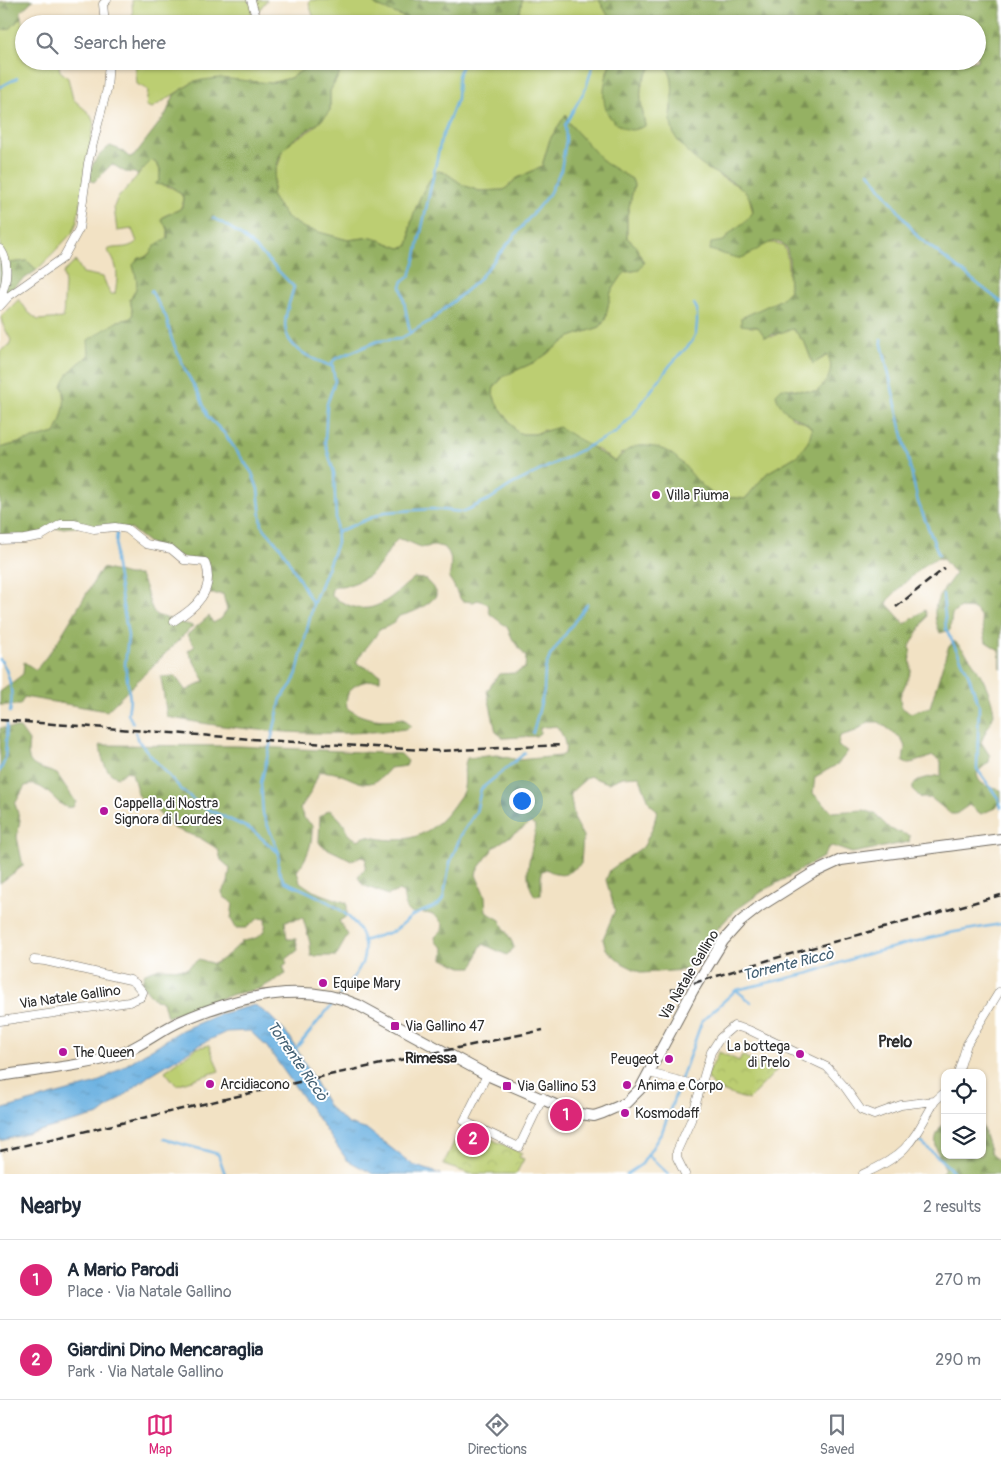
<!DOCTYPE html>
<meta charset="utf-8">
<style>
:root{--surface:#fff;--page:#f6f6f7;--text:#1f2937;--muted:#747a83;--line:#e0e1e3;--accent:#db2777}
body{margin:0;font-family:Pangolin,sans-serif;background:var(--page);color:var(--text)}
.controls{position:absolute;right:15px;bottom:15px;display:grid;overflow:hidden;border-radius:10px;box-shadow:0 1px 4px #0004}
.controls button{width:45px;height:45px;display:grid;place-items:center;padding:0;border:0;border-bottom:1px solid var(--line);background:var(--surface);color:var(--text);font:25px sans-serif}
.you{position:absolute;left:521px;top:800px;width:18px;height:18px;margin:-12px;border:4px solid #fff;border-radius:50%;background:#1a73e8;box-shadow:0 0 0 8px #1a73e833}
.badge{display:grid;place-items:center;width:32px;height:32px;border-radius:50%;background:var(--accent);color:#fff;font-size:16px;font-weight:700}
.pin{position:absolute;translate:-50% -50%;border:2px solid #fff;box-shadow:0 1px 5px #0006}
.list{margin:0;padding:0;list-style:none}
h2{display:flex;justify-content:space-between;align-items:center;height:65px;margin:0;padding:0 20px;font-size:21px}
h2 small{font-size:16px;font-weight:400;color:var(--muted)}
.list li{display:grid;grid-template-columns:32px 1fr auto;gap:15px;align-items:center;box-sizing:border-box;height:80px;padding:0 20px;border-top:1px solid var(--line)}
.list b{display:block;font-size:19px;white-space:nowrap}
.list p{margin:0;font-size:16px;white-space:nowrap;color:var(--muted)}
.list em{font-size:16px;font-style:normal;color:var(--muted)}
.icon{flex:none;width:28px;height:28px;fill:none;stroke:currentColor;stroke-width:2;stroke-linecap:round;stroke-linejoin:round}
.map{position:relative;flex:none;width:1001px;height:1174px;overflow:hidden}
.search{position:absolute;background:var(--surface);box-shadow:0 1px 4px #0004;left:15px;right:15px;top:15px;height:55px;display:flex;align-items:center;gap:12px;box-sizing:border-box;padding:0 18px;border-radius:28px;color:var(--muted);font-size:19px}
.sheet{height:225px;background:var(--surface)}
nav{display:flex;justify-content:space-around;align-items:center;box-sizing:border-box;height:70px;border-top:1px solid var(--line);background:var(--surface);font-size:14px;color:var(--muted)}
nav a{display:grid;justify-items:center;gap:2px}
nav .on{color:var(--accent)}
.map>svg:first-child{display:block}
.grass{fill:#bcce72;stroke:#747c4e}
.forest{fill:url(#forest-firs);stroke:#606e48}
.park{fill:url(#park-crowns);stroke:#747c4e}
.water{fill:url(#water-ripples);stroke:#4a6e86}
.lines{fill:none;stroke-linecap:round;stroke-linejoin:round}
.stream{stroke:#6ab1e1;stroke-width:2.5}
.minor-casing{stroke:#716b61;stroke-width:9}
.major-casing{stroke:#716b61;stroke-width:12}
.minor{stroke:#fff;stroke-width:8}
.major{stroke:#fff;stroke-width:10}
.rail{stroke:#2b2b2b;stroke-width:2.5;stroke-dasharray:8 4;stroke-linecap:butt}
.poi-dot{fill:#b5179e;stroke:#fff;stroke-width:2}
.labels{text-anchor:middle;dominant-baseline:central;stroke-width:4;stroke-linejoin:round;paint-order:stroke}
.poi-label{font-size:14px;fill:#2b2b2b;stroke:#fff;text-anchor:start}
.street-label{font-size:14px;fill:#2b2b2b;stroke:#fff}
.water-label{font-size:15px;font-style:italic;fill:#446174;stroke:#fff}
.neighbourhood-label{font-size:15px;font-weight:bold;fill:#2b2b2b;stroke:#fff}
.quarter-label{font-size:16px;font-weight:bold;fill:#2b2b2b;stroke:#fff}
</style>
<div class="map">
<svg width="1001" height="1174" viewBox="0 0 1001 1174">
<defs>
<pattern id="forest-firs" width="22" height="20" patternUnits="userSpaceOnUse" patternTransform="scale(1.25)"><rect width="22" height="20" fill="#95b164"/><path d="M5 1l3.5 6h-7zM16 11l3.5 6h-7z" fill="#7a9053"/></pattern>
<pattern id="park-crowns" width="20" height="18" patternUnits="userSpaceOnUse" patternTransform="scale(1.25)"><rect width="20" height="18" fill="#bcce72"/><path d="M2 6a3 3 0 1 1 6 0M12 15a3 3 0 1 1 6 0" fill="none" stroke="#a2b163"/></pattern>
<pattern id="water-ripples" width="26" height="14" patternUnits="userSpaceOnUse" patternTransform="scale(1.25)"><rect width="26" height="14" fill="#6ab1e1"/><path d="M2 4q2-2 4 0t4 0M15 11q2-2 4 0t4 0" fill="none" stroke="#5790b7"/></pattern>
</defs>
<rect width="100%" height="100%" fill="#fff"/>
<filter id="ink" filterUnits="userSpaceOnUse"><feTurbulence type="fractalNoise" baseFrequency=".02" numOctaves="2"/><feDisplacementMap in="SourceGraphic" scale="10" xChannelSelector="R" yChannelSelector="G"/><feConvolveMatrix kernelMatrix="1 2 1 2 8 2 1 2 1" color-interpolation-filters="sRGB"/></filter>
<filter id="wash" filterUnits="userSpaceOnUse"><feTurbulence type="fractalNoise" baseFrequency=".0096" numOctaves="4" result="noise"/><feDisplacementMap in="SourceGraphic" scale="20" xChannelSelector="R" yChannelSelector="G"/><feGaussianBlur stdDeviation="1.12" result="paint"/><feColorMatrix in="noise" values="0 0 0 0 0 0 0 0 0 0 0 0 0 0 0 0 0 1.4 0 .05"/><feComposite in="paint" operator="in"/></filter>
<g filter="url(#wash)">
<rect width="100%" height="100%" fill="#f2e2c4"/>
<path class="grass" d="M267,0L259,10L251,11L255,24H133L132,0Z
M310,0H370L375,5L420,24H316L309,4Z
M522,0H599L613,24H497L520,12Z
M21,17L24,28V61H58L60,71L68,78L73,99L90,114L94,123L77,222L73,232L37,270L27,261L0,264V30L10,29Z
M135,61H317L290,78L271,83L195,81L152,108L146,106L148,90L137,84Z
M333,61H611L606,74L645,125C641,100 634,83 656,64H664C677,78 672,97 670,115L719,176L744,189L749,197L753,213C744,227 734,225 724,241L733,255L739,258C758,251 763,238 783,245C791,259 786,274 790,290L780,300L742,318L750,327H758L772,337L787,329H793L805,343L813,364L828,355C834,366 829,388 815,393C808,395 798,390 791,388V417L808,424L813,429L808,442L798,455L767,473L745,499L717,496L622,453L615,462L599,450L544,430L535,434H522L516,431L496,402L493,394L494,387L504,376L537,361L570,337L600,327L605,320L611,292L621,277L626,272L639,270L635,245L627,238V216L634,185L632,179L605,164L567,121L566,114L550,139L542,166L516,179L504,190L479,191L463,185L446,173L438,171C425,181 413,212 410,228C409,236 412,240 406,247L400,248L372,237L348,240L304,228L286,217L272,197L275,173L284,149L289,143L314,128L330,110V91L339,75L337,65Z
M151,160C161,166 161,171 159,181L156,184C168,186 179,188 184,200L180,209L164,216L161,219L168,229V238C154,247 148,257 133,265C137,280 140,286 130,299L133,315L129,319L118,321L90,351L89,356L80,362L62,386C68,399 62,421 55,433L0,448V351L9,345L11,340L2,323L1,317L19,299L28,312L38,320L63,318L65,284L63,273L76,261L83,273L103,277L110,294H115C118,275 119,266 107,250C117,245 124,251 137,242L132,229L117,231L114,207L117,199Z
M209,1045L219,1071L176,1085L165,1071L197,1048Z"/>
<path class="forest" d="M15,0H33L21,11V17L10,29L0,30V2Z
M370,0H522L520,12L497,24H420L375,5Z
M599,0H1001V669L999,650L986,642L981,617L975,609L960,608L952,614L950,630L940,633C928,605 939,597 955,574C951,570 947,562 942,559C931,553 897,591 889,599L887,604L905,624L925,610L927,616L910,646L911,672L900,696L901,707L910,713L930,707L948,648L954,641C972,655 992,690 994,714L981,742L990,756L989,762L977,772C977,786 990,787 1001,790V802L995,808L981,814L969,805L956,814H951L931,798H921L913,790V785L921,779L941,775V761L933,756L908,764L903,762L905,747L901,738L879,722H868L856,731L840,736L838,746L848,751L838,764L815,777L813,793L832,812L864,810L875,814L890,829L910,836L909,842L852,853L832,846L828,848L823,857L763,891L733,912L710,937L694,965L685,970L642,973L622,963L606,949L603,939L615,910L606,880L610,870L644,846L654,824L657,810L650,804L639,776L623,777L608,783L589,776L570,793L575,822L583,836L581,864C565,875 564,879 546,869L541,872V895L535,896C519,873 535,850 535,826L531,823L495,846L477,870L476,875L485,896L486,912L500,920C504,930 513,941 514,948L507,955L483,944C476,950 479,960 472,967H462L443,959L444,948L436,942L435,937L442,930L443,925C435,911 425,913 410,913L406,909L403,893L398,891L388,895L363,885L358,877L365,869L366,858L361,857L351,860L322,846L319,842L320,816L329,810C337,814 346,825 348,834L357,840L367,836C404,846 431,837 454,805C457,800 463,794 464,788C466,777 462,770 467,758L497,755L518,760L560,756L565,753C567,744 562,732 556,726L540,728V733L536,736L504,738L496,732L487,691L499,674L515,673L525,668L526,657L513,640L507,627L490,614L488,604L478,600L473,602L462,601C456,594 455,585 449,578C452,565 454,544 433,546C428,546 426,548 421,547C413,544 407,540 398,539C388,548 384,562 375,570C365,580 349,587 336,586L332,589L331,595C336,600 342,602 348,605C376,617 394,594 414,578L425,579L436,591V596C426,607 413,613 399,616L393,624L379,630C374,640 358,656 356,663L380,674V680C361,680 343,686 347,708C365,721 384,721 404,718L411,726L406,729C327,738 246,732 167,717L161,677L175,676L186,691L205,681L188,651L195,646L187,635L209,616L213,623L221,619L227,610L223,594H210L209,562L187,559L149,543L131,529L86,526L50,529L34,535L0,536V448L55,433C62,421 68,399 62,386C65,374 78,363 89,356L88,340L118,321L129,319L133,315L130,299C140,286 137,280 133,265L139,258C150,258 149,252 156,245C159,242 164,240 168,238V229L161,220C167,210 190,214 182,195L171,186L155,184L159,181C161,172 161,166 152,160L137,175L135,173L125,172L112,164L94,182L90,180C89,163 98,156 110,146L121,150L129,157L134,156L166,114L174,95L195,81L219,78L271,83L290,78L317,61H333L337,65L339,75L330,91V110C317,130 301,130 288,145C275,158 274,180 272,197L286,217L304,228L348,240L372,237L400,248L406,247C412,240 409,236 410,228C413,212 425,181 438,171L446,173L463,185L479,191L504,190L516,179L542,166L550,139L566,114L567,121L605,163L632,179L634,185L627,216V238L635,245L644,263L639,270L626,272L621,277L611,292L605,320L600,327L570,337L537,361L504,376L494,387L493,394L496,402L516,431L522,434H535L559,427L615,462C624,451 633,444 647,446C683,448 688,480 715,495C722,499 737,497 745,499L767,473L798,455L808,442L812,429C800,414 782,419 776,394L782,388L816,392C827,383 836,369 827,355L813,364L805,343L793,329L765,337L758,327L741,325V318L780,300L790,290C787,279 790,269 789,259C784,221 755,256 740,258C735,258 717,252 710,250L711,243L724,241C734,225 744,227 753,212C752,182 718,179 699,163C692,157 684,148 678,141C660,117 684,85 664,64H656C634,83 641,100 645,126C633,131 628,132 617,124C597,110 604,81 611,61H977V24H613Z
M27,261L37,270L17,284L0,301V264Z
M102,568L128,575H139C148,587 147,604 156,615L193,626L107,711L24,697L20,705H0V692L23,674L24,662L36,670L56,644Z
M0,728H20L29,741C25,769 35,765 57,774L76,802L73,807C57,812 47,778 25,786L15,804L20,820L17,837L23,866L0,883Z
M100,745L239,746L401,754L408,761L406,766L390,768C364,802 351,768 319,772L311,792L300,809L304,818L312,825C313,843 308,857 297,871L300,882L313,891L347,903V916L339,921L348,935L336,956H311L310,943L303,918L285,921L287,939H296L298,950L285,960L287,963L283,966L286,974L259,989L234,994L167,1017L163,1001L155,1000L141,983L145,973L159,968L186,969L199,959L214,964C223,959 236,949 242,941C256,939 268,936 265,919L259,918L246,928H236L231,919L233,903L224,897L222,892L228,883L230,868L221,860L218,849L200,838L173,828L154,808L144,803L138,794L132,773L127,771L118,777C104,773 102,758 100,745Z
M945,1122V1155H982V1126L991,1153L1001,1164V1174H941L945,1168C936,1149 929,1140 945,1122Z"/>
<path class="park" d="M719,1052L739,1061L742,1055L765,1069L768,1066L777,1070L748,1100C735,1095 711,1091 707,1076Z
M462,1126L522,1153L519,1157L524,1159L516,1174H471L443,1165Z"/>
<path class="water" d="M255,1005L271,1017L290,1037L329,1107L348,1124L368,1130L413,1165L441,1174H373L347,1160L267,1047L250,1031L226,1032L199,1045L150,1075L99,1115L0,1141V1110L97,1083L182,1030L220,1014Z"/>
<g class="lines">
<path class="stream" d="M0,87L17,78
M869,172L918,237L1001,302
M213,218C248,235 267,260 294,287C285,317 275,338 308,356C316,361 325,363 333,367
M151,291L166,317L172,340L186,372L200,396L208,417L224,433L252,473L258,489L262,526L282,549L313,604
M410,332L401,286L403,281L410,276L415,260L441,140L457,99L458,76L463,61
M881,340L918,502L939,555
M117,532L115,560L128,636L125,665L130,699L128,714L133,723
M337,532L385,512L431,509L463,512L490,499L511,485L615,433L632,416L671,364L691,343L696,333L697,322V309L694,304
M943,595L946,629L967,671L979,705L977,769L998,798L1001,807
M0,659C10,673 14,695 10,712
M136,732L137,739L152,757L182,790L201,806L252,830L279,853
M533,733L544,691L545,669L550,656L587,604
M0,771L5,760L7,723
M363,941L394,931L412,916L438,905L443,899L450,863L461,835L476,812L481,789L525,753
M736,990L751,1002
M340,995C348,985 357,974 362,963C378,917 314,895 284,881L278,869L279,853L263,814L261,783L281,699L292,684L297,673L313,604L337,543L334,473L325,442L327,404L335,381L332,363L335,359L378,341L400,339L433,319L477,281L549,194L561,170L566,140L565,125L586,88L594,61
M294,1051L335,1001
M164,1139L218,1154L225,1174
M919,1140L954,1172
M648,1155L668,1174
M627,1174L642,1164L662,1132L702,1021L736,990L810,973L860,956L949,933L1001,924"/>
</g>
</g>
<g filter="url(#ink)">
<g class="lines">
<g class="minor-casing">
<path id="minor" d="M251,0L258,24
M105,24L103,4L107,0
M0,249C10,260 7,285 0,297
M0,306L9,296L63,258L79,229L88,163L107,89L109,61
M0,540L24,539L41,536L61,524H74L94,529L115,527L127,529L146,544L171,549L184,560L205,562C216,591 195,608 174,621
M0,1021L129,1002L141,997L143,992L135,983L130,980L45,961L34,960
M649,1073L701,1086
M958,1073L967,1044L999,992
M487,1075L464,1121L519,1147L543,1097
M685,1174L677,1158V1151L691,1120L711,1052L720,1038L734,1026L749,1030L827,1067L844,1086L861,1110L874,1115L901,1105L935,1101L945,1092
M863,1174C908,1155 912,1141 935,1101"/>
</g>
<g class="major-casing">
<path id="major" d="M0,1076C35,1070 88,1066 120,1054C142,1046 160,1030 181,1021C236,997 301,980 358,1005L487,1075L574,1113L594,1116L603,1113L626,1103L640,1089L693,990L723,941L740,922L759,907L813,873L841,860L1001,839"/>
</g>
<use href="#minor" class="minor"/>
<use href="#major" class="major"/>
<path class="rail" d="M896,607L945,568
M0,720L265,740L438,751L562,745
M671,990L769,960L1001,895
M0,1151L329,1075L543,1030"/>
</g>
</g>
<g class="poi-dot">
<circle cx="656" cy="495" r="5"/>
<circle cx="104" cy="811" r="5"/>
<circle cx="323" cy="983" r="5"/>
<rect x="390" y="1021" width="10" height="10" rx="2.5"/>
<circle cx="63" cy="1052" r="5"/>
<circle cx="800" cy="1054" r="5"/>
<circle cx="669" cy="1059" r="5"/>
<circle cx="210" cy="1084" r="5"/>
<circle cx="627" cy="1085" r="5"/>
<rect x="502" y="1081" width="10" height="10" rx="2.5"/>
<circle cx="625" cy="1113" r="5"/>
</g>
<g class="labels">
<g class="poi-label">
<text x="666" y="495">Villa Piuma</text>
<text x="114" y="803">Cappella di Nostra<tspan x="114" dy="16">Signora di Lourdes</tspan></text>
<text x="333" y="983">Equipe Mary</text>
<text x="405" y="1026">Via Gallino 47</text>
<text x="790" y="1046" text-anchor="end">La bottega<tspan x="790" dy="16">di Prelo</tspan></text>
<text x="73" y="1052">The Queen</text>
<text x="659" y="1059" text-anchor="end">Peugeot</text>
<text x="220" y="1084">Arcidiacono</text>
<text x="637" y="1085">Anima e Corpo</text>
<text x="517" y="1086">Via Gallino 53</text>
<text x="635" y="1113">Kosmodaff</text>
</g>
<g class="street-label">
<text transform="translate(689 975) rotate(-59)">Via Natale Gallino</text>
<text transform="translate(70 997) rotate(-8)">Via Natale Gallino</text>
</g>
<g class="water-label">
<text transform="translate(788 965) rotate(-14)">Torrente Riccò</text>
<text transform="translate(297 1061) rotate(55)">Torrente Riccò</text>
</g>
<g class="neighbourhood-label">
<text x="431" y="1058">Rimessa</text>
</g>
<g class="quarter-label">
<text x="895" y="1042">Prelo</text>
</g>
</g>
</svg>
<div class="controls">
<button><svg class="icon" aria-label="locate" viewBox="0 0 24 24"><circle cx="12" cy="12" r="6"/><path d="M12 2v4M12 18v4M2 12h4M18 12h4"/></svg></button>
<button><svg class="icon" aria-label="layers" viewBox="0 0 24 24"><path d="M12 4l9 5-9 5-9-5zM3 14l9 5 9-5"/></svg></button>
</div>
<div class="you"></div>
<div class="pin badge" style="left:566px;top:1115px">1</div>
<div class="pin badge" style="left:473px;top:1139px">2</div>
<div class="search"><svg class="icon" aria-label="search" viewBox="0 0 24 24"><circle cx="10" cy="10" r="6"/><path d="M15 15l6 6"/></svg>Search here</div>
</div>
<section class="sheet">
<h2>Nearby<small>2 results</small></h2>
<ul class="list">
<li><span class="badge">1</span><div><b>A Mario Parodi</b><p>Place · Via Natale Gallino</p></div><em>270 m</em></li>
<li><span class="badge">2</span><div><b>Giardini Dino Mencaraglia</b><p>Park · Via Natale Gallino</p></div><em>290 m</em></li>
</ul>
</section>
<nav>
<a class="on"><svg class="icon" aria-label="map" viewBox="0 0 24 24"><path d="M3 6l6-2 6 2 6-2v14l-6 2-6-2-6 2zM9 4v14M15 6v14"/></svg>Map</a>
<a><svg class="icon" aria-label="directions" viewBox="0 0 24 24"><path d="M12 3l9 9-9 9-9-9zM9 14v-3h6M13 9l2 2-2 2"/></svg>Directions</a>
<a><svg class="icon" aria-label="saved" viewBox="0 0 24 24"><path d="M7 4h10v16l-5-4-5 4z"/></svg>Saved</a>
</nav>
